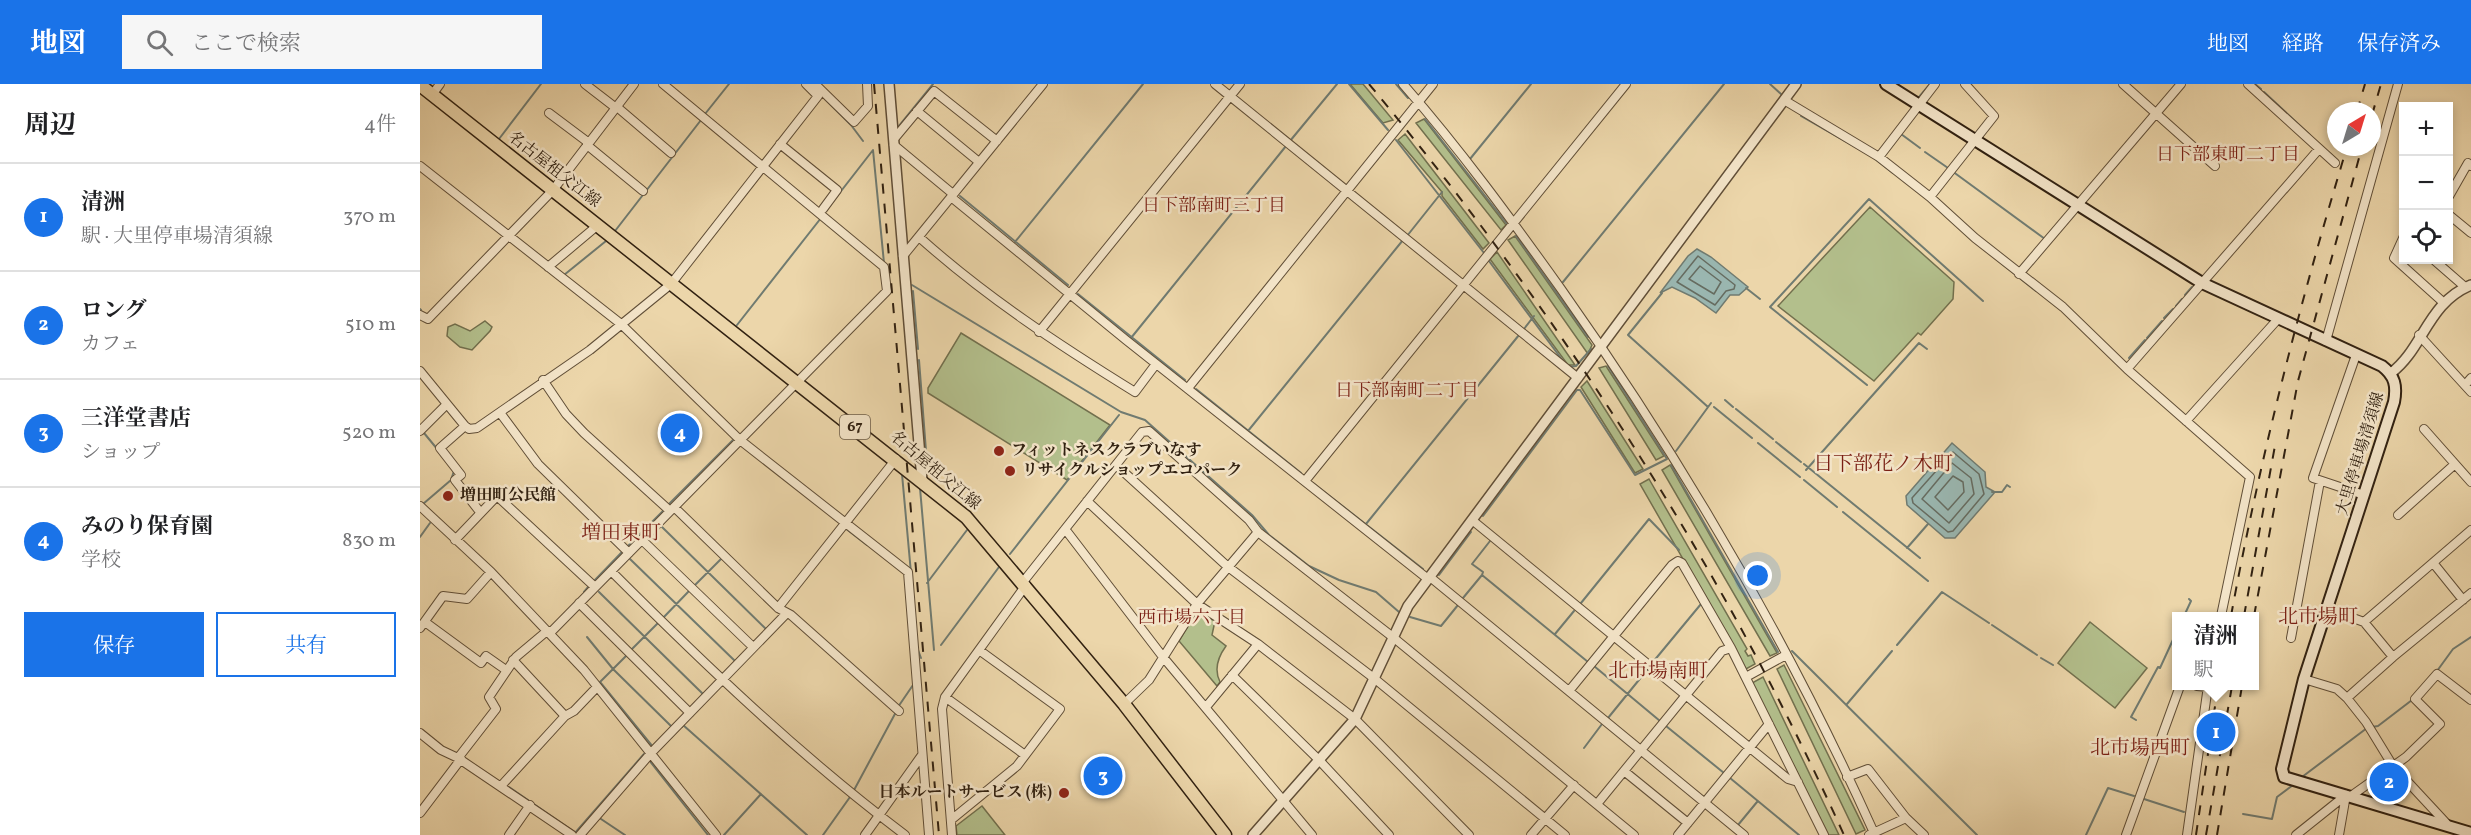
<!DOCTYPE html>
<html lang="ja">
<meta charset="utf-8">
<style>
:root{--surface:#fff;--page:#f6f6f6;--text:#202124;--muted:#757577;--line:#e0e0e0;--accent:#1a73e8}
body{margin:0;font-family:Vollkorn,"Noto Serif JP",serif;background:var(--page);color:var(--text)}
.controls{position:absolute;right:18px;top:18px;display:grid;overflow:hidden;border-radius:0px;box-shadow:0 3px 9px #0003}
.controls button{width:54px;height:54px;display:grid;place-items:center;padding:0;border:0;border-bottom:2px solid var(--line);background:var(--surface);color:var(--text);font:30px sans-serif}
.compass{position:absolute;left:1907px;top:18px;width:54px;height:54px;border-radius:50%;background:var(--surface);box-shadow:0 3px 9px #0003;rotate:38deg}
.you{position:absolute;left:1338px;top:492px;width:21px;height:21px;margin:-15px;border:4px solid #fff;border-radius:50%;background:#1a73e8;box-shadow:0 0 0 9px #1a73e833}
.badge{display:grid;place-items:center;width:39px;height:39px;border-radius:50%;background:var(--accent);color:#fff;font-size:20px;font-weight:700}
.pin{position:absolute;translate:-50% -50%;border:3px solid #fff;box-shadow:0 2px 6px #0006}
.popup{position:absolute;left:1752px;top:528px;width:87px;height:78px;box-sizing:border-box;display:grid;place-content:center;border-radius:0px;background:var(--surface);filter:drop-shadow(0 2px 4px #0005);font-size:20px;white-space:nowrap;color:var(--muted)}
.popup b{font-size:22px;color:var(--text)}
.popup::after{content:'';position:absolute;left:50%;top:100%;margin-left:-12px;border:12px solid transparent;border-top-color:var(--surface)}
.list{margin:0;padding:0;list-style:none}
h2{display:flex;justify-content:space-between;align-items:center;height:78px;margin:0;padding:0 24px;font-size:26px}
h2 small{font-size:20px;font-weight:400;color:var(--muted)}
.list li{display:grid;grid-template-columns:39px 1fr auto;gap:18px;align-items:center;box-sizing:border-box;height:108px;padding:0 24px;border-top:2px solid var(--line)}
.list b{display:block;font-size:22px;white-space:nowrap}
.list p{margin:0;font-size:20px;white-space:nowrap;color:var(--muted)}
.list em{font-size:20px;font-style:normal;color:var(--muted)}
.actions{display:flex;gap:12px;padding:18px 24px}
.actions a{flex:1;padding:14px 0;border:2px solid var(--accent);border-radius:0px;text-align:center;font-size:21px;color:var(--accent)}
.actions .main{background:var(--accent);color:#fff}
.icon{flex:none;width:33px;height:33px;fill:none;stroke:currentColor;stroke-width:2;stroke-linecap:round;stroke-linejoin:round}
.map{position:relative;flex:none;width:2051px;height:751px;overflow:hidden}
header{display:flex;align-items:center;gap:36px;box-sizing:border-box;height:84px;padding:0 30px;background:var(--accent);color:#fff}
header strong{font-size:28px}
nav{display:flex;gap:33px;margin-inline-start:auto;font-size:21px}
.search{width:420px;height:54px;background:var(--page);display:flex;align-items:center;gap:15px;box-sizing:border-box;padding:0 21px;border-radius:0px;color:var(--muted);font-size:22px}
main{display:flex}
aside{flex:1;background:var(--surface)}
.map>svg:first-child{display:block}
.green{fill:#b3bf8c;stroke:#72704e;stroke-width:1.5}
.water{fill:#9ab7b1;stroke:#707b71;stroke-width:1.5}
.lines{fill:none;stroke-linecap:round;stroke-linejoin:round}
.shore{stroke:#666c61;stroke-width:1.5}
.stream{stroke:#707b71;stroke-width:2}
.minor-casing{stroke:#604e37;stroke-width:10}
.tertiary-casing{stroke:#604e37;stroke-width:12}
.secondary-casing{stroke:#312111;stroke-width:14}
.primary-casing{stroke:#312111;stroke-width:15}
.minor{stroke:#f3e4c8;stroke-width:8}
.tertiary{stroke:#f3e4c8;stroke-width:9}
.secondary{stroke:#f3e4c8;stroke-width:10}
.primary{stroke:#ecd6aa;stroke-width:12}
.rail{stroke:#312111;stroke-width:2;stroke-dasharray:10 10;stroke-linecap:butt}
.poi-dot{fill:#8f2418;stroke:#f3e4c8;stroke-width:2}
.labels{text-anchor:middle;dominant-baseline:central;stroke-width:5;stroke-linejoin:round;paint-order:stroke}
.shield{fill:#f3e4c8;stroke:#6b5c48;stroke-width:1.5}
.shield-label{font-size:15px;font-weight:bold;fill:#312111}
.street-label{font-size:16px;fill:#312111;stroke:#f3e4c8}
.poi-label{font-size:16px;font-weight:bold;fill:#312111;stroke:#f3e4c8;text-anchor:start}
.neighbourhood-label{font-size:18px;fill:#7a1f14;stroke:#f3e4c8}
.quarter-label{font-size:20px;fill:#7a1f14;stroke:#f3e4c8}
</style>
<header>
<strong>地図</strong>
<div class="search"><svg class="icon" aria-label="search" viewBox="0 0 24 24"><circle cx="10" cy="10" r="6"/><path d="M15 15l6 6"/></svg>ここで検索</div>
<nav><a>地図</a><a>経路</a><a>保存済み</a></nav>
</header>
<main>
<aside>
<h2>周辺<small>4件</small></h2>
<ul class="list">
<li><span class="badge">1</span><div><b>清洲</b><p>駅 · 大里停車場清須線</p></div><em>370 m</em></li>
<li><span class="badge">2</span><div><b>ロング</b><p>カフェ</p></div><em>510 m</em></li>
<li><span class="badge">3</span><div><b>三洋堂書店</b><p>ショップ</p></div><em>520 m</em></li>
<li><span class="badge">4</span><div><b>みのり保育園</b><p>学校</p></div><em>830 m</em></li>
</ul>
<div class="actions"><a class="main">保存</a><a>共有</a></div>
</aside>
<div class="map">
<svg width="2051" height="751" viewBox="0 0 2051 751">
<rect width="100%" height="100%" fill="#ecd6aa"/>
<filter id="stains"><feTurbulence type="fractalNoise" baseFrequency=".00333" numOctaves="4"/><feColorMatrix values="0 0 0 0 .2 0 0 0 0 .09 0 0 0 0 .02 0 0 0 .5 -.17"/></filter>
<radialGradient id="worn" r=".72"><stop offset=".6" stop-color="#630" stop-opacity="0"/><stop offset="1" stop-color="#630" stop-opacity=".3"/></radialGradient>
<path class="green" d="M930,0H943L973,36L963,39Z
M1004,35L1086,141L1081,146L996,39Z
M985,50L1069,159L1063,165L1022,112V108L978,56Z
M1450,123L1534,198L1533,215L1501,251L1498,249L1454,297L1358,222Z
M1095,152L1172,261L1168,270L1088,156Z
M1077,168L1155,281H1148L1070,175Z
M65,237L72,243L70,247L52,266L40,263L27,252L28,243L35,240L50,247Z
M541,249L690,341L647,396L508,309V304Z
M1186,282L1244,372L1236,376L1179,284Z
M1167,297L1223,385L1215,389L1161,303Z
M1250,381L1357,569L1350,572L1242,386Z
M1229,395L1327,565L1325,567L1328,572L1331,571L1335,580L1326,585L1220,400Z
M780,528L795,537L792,551L806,562C798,573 794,586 800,598L797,602L759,557L776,529Z
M1670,538L1727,584L1695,624L1638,579Z
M1364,581L1445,746L1436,750L1357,585Z
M1343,593L1419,751H1408L1332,599Z
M562,722L585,751H537L536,742Z"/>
<path class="water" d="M1277,165L1291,173L1328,203L1319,211H1310L1296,229L1275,214L1252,203L1240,209L1268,172Z
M1532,359L1565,388L1566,403L1575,408L1535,454H1525L1487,421L1486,412Z"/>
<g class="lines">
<path class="shore" d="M1278,172L1315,201L1314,205L1306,207L1295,221L1257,198Z
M1280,182L1301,198L1294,210L1269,195Z
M1533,368L1559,390L1564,410L1533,447L1528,448L1493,419L1492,414Z
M1532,379L1551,394L1554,410L1529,439L1502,415Z
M1533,392L1543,398L1544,408L1528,426L1515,413Z"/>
<path class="stream" d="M929,0L968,46
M976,0L988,14
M1350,0L1361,10
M1835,0L1841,5
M1844,8L1890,51
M1499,13L1510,0
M405,15L431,41L443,57
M285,30L309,0
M1381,32L1444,68
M1005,35L1087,140
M479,42L513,0
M1481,50L1500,64
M79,55L121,0
M976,56L1064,169
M870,57L917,0
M1505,68L1528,84
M1454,74L1473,89
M1050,75L1111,0
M1532,87L1625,155
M540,112L648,201
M404,129L453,66L464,179
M195,147L281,36
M987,152L1022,108
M1096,152L1168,253
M595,158L723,0
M1560,162L1616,207
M1069,177L1143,277
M144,191L186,157
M1143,198L1304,0
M492,201L701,328L725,336L832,431L849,451L889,482L919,496L956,508L979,528
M1326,204L1340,215
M493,207L498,265
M1242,209L1208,251L1288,323
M658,210L765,296
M1765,211L1772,203
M1628,216L1645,229
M1756,222L1762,215
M0,225L1,226
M1744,234L1753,225
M317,241L401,134
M1104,245L1114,232
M711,254L866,62
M1727,254L1742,237
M1709,274L1725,256
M499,276L507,380
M1149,283L1156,282L1171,265
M1447,301L1350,223L1449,115L1563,217
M776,305L881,389
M1305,316L1313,323
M1294,323L1332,354
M1316,325L1353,355
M828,347L983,156
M4,349L18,366
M1356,358L1381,378
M1338,359L1380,393
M1256,367L1291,319
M1384,380L1500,474
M1251,381L1358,568
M1386,386L1499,259L1507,265
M482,390L491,489
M1384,396L1417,423
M893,399L1003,485
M500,404L514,566
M1572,408H1582L1587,401L1590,403
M3,420L31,396L34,387
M248,421L314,355L312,353
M1423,428L1508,497
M1063,432L1157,306H1160L1215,391L1247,375L1188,282
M946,440L1099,251
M242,443L347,546
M425,444L447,461
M0,453L10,439
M206,464L244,426
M1487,464L1508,440
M590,470L699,331
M210,475L316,578
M1019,491L1051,448
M1062,491L1063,488L1052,480L1070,457
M175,496L202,468
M507,499L547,446
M275,501L302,474
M164,508L169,502
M179,508L284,611
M1043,514L1062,491L1168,578
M1161,519L1229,435L1259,466
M1764,532L1771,517L1769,515
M990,533L1021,542L1038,521
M242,535L269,507
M1572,541L1617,571
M1135,550L1154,527
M167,553L193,585L252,643
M521,561L579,483
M1477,561L1522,508L1569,539
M211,566L238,539
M498,566L501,574
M1372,567L1557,751
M207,571L180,598L233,663
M1621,574L1633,581
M1233,578L1281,520
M1174,582L1240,637
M2017,587L2033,565L2051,553
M1427,620L1472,567
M478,623L493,601
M1188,634L1227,586
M1716,636L1711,633L1738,583L1740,584L1757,547
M1246,642L1304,689
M262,643L263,641L387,751
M1952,643L1958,642L1992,616
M1164,664L1182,640
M229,676L288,751
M1882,693L1947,644
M1310,694L1379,751
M89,703L156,749
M433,708L476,628
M1724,715L1764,728
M1823,730L1852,735L1857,713L1873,701
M178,733L205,751
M1318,741L1337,718
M155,749L224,670
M304,751L341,710
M403,751L430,713
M1666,751L1688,704L1714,712"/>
<g class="minor-casing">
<path id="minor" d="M165,0L196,24
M395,0L434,38L448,22L447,0
M795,0L1158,294
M983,0C1040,65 1091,135 1141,205C1262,376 1369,559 1455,751
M1703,0L1795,82
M1828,0L1915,79
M12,11L20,0
M1364,16L1459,73L1510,113L1555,154L1643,223L1707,285L1830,393L1801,532
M197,23L251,69
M497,27L559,78
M129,29L169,59
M474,55L514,7L577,57
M360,60L417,106L403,125
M167,61L223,107
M474,61L533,110
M1459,73L1515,0
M0,82L201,240L320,356L488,488L509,751
M531,113L706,256L1008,495
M1510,113L1574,32L1545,0
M2028,114L2048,79L2051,82
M2028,130L2051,149
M1984,152L1974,174L2024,219
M499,153C566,213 639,261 715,308L736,280
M483,172L623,0
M2014,176L2045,203
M128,183L178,141
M1599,190L1761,0
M0,231L8,235L133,106L214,0
M619,248L820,0
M1999,251L2051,308
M1906,257L1978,0
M1936,271L1893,394L1944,411
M1707,285L1899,65
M0,287L45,342L49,345L57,344L170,266L251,200L398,12L386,0
M123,296L146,330L164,349L250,427
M2045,301L2051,294
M768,304L1013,0
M81,330L118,380L209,469
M1766,337L1858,235
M45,342L20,364L41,391L35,396L60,428
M2004,345L2051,398
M0,347L26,321
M696,381L807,482L955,595L1145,751
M885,397L1206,0
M667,417L777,520L838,560L935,635L1049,751
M0,422L71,488L164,586L296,751
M254,423L358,524L371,531L479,627
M1978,431L2035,380
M1052,436L1368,695L1378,698
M645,445L743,573L892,751
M35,456L77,412L175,503
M222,456L333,563
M2014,480L2043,516
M191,487C284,580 379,671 485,751
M1010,493L1324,751
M603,498L722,348L729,347L829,436L838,448L974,554L1214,751
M159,519L270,629
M358,524L476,375
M1908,525L1944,538L2051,446
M5,538L61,579L66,572L86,586
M1944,538L1973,573L2051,509
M0,544L23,512L47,515L71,488
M1871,554L1900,397
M93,576L145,632
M812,591L899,676L969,751
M1326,593L1366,571
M1884,595L1917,605L1927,614L1946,638L1973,682L2026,739
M1777,602L1788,603
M1149,607L1252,481L1258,477L1262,479L1311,564L1404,751
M525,613L605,671
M1927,614L1973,573
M704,620L729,596L777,520L838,448
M786,623L838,560
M0,649L21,666L38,674L152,751
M38,674L76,625L69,613L96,573L127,547H132L467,207L464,183L243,0
M1204,687L1268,739
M1427,693L1448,685L1486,734L1504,751
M81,702L145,632L154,627L177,603
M1931,712L1986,673L2020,640L1995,615L2017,590L2051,616
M1177,720L1302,567L1311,564
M0,729L41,675
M531,736L597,682L640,625L559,566
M89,751L110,721
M160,751L231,669L366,530
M445,751L502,671
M532,751L522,625L525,613L606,501
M1111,751L1154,701
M1258,751L1349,640
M1449,751L1486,734
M1706,751L1760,602
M1767,751L1788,602
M1876,751L1926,711
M1919,751L1926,711"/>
</g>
<g class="tertiary-casing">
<path id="tertiary" d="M469,0L502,396
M1971,289C2004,264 2007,219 2051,201
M833,751L935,635L988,522L1376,0"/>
</g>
<g class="secondary-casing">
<path id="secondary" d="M1466,0L1782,199L1962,282C1975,292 1977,302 1974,318L1884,595L1862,685L1864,693L2051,749"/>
</g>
<g class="primary-casing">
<path id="primary" d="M0,1L546,433L704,620L805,751"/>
</g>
<use href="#minor" class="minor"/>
<use href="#tertiary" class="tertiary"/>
<use href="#secondary" class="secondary"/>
<use href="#primary" class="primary"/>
<path class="rail" d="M454,0L519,751
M949,0C1139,229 1301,479 1424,751
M1937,27L1945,0
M1952,31L1961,0
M1811,532C1840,374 1880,218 1927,63
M1824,532L1856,356
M1834,532L1878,297L1942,63
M1776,751L1798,602
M1786,751L1812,602
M1797,751L1822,602"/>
</g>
<g class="poi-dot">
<circle cx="579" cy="367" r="6"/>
<circle cx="590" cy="387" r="6"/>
<circle cx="28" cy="412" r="6"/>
<circle cx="644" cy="709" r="6"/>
</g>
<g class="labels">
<rect class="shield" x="420" y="331" width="30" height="24" rx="4.5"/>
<g class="shield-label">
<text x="435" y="343">67</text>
</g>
<g class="street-label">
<text transform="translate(134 86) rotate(38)">名古屋祖父江線</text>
<text transform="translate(1941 370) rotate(-73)">大里停車場清須線</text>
<text transform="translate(515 387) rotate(40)">名古屋祖父江線</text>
</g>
<g class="poi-label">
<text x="591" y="367">フィットネスクラブいなす</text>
<text x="602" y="387">リサイクルショップエコパーク</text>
<text x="40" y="412">増田町公民館</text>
<text x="632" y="709" text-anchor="end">日本ルートサービス (株)</text>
</g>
<g class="neighbourhood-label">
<text x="1808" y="71">日下部東町二丁目</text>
<text x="794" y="122">日下部南町三丁目</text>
<text x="987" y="307">日下部南町二丁目</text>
<text x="772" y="534">西市場六丁目</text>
</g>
<g class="quarter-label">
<text x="1463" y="381">日下部花ノ木町</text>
<text x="201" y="450">増田東町</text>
<text x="1898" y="534">北市場町</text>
<text x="1238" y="588">北市場南町</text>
<text x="1720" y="665">北市場西町</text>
</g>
</g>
<rect width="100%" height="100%" filter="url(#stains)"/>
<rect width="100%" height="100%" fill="url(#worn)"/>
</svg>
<div class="controls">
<button>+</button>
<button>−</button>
<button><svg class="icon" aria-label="locate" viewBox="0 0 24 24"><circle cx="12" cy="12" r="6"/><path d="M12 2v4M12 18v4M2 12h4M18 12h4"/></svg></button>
</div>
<svg class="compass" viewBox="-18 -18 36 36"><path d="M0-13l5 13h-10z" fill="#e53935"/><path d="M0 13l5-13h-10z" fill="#757577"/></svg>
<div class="you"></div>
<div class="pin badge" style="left:1796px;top:648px">1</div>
<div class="popup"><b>清洲</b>駅</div>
<div class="pin badge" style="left:1969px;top:698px">2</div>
<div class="pin badge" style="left:683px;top:692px">3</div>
<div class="pin badge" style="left:260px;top:349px">4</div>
</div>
</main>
